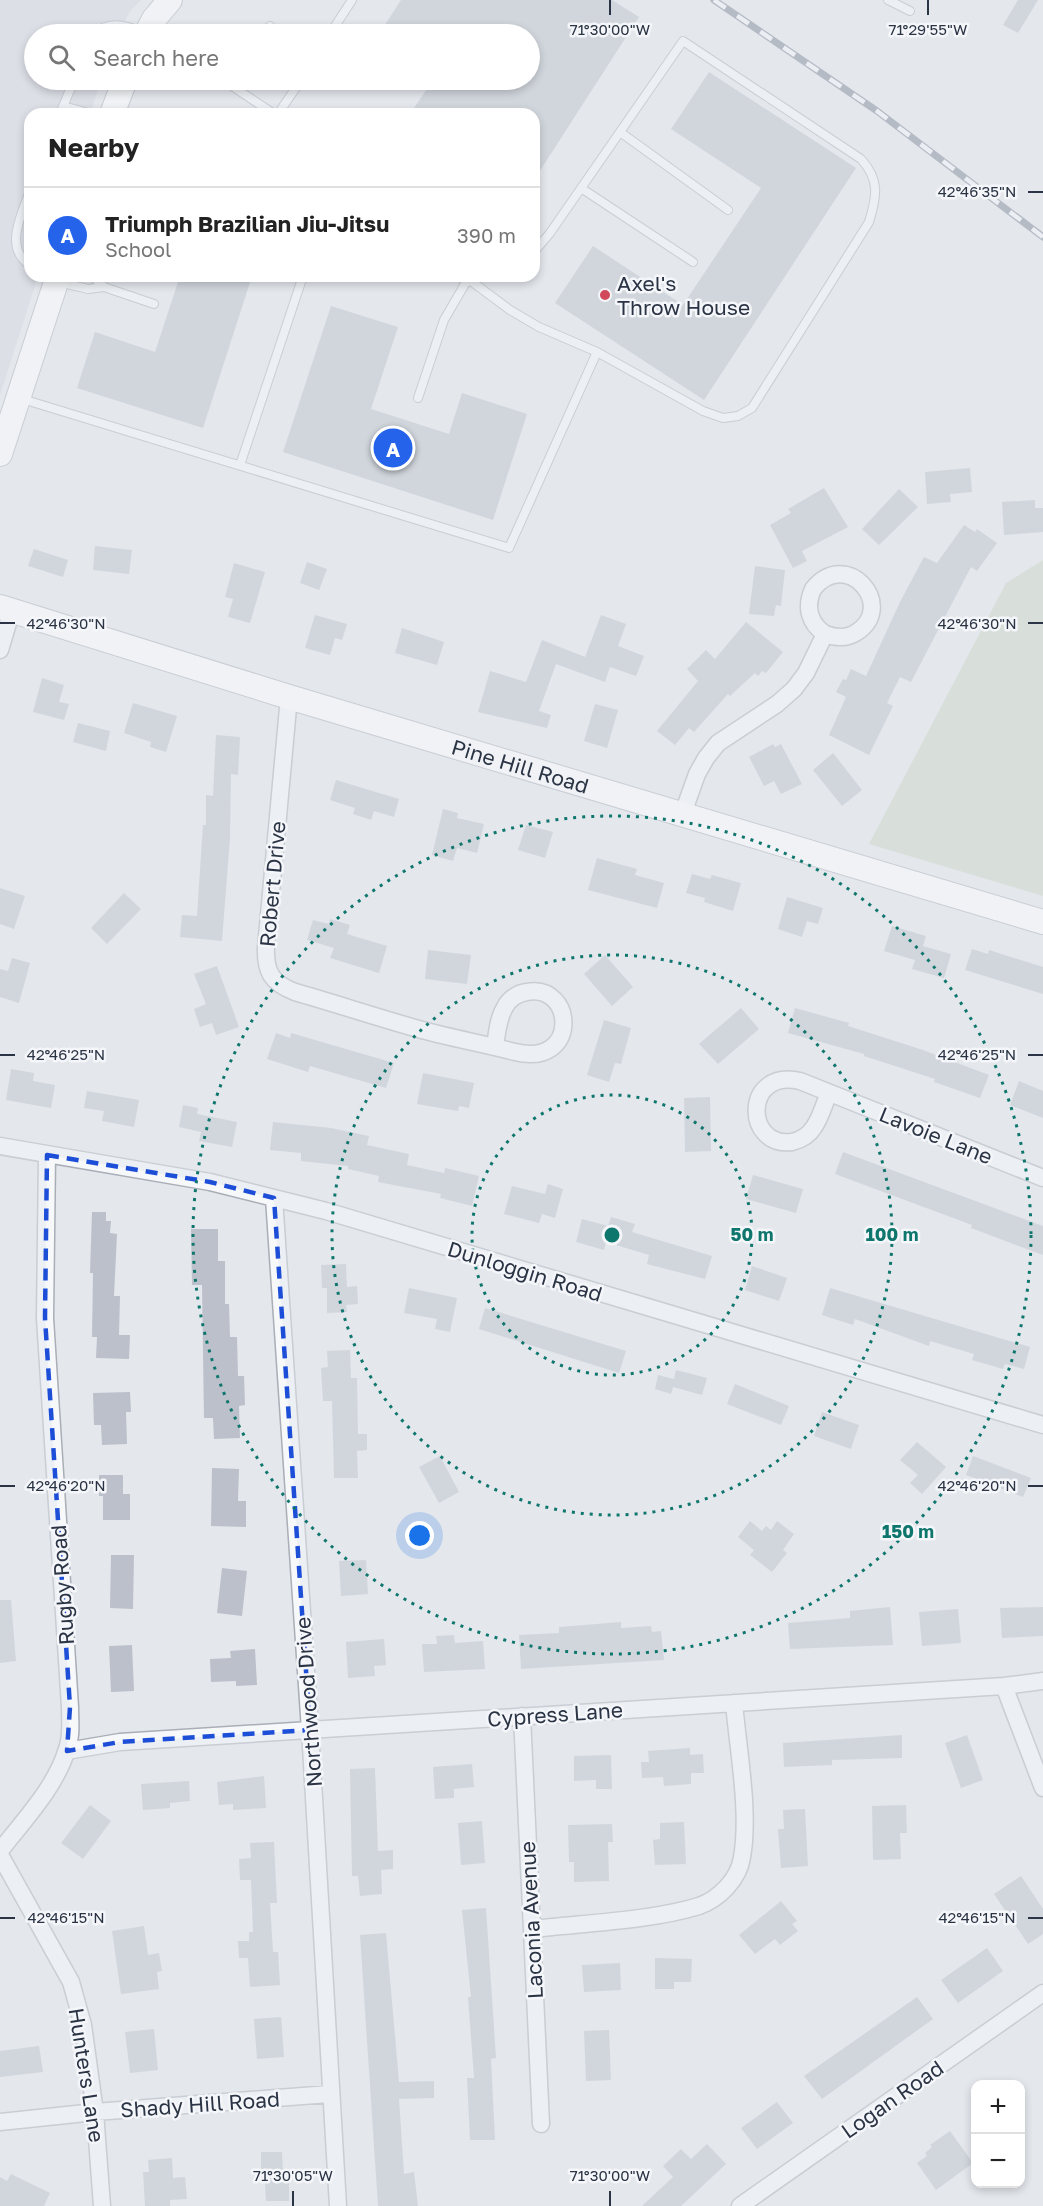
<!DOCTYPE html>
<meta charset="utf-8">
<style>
:root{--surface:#fff;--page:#f2f2f2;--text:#222;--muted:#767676;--line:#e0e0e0;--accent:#2563eb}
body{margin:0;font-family:"Golos Text",sans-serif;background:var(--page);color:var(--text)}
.controls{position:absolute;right:18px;bottom:18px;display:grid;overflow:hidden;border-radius:12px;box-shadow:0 3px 9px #0003}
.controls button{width:54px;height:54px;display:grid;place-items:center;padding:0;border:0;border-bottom:2px solid var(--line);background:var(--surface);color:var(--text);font:30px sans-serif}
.you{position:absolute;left:420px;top:1536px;width:21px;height:21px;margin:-15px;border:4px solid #fff;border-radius:50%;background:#1a73e8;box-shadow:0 0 0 9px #1a73e833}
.badge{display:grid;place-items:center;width:39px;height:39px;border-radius:50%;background:var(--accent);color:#fff;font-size:20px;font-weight:700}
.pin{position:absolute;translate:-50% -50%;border:3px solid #fff;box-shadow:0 2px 6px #0006}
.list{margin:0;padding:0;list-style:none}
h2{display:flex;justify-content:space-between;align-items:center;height:78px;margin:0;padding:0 24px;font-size:26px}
h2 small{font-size:20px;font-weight:400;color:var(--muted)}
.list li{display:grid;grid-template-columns:39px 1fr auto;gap:18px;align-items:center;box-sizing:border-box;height:96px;padding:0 24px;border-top:2px solid var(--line)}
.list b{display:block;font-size:22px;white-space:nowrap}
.list p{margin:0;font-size:20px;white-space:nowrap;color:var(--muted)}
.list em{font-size:20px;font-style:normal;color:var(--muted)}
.icon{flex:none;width:33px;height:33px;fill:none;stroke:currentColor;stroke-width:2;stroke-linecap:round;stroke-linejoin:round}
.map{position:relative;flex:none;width:1043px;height:2206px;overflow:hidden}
.search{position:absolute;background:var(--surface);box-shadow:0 3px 9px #0003;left:24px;top:24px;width:516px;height:66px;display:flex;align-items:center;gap:15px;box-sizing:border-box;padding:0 21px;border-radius:33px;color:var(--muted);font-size:22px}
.panel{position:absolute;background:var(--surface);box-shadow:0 3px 9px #0003;left:24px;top:108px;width:516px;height:174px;border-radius:18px}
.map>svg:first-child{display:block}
.built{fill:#d2d6de}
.green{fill:#c9d6c5}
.building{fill:#bbc0ca}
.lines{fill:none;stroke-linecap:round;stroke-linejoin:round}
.lane-casing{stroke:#a9aeb7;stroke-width:10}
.street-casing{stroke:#a9aeb7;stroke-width:19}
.secondary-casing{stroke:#a9aeb7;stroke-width:26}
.lane{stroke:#f7f8fa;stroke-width:8}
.street{stroke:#f7f8fa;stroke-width:16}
.secondary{stroke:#fff;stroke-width:24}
.rail-casing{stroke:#7d8696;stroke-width:7}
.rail{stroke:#f4f6f9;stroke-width:4.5;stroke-dasharray:14;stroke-linecap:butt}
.marked{fill:none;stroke:#1d4ed8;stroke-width:4.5;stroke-dasharray:12 8;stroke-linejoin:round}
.ticks{fill:none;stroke:#2b3445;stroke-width:2}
.ring{fill:none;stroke:#0f766e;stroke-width:3;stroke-dasharray:3 6}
.poi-dot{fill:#d1495b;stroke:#f4f6f9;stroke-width:2}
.labels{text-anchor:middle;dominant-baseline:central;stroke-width:5;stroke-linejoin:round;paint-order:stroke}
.poi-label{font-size:21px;fill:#2b3445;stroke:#f4f6f9;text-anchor:start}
.street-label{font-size:21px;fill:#2b3445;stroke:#f4f6f9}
.ticks-label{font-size:15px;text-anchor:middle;fill:#2b3445;stroke:#f4f6f9;stroke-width:5;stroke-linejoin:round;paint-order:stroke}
.centre{fill:#0f766e;stroke:#f4f6f9;stroke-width:3}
.ring-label{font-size:18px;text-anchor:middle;font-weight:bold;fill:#0f766e;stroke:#f4f6f9;stroke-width:5;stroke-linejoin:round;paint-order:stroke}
</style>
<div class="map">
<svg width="1043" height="2206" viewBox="0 0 1043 2206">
<rect width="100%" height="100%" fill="#e4e7ec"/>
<path class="built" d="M0,0H141L131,10L117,34H34V80H101L90,114H30V276H38L0,395Z"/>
<path class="green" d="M1043,560V896L869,844L1006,583Z"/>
<path class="building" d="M401,0H612L639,17L534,180V114H410L433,80H530V34H379Z
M1018,0H1038L1018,33L1003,25Z
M709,72L856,168L704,400L555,303L593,246L683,305L761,188L671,129Z
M180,276H252L203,428L77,388L95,332L155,352Z
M331,306L398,327L371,409L449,434L462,393L527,414L493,520L283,452Z
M970,468L972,492L950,494L951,502L927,504L925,472Z
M824,488L848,527L802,551L807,561L793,568L770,525L791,513L788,509Z
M899,489L918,507L879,545L862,529Z
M1035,500V508H1043V532L1004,535L1002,502Z
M964,525L975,532L977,529L997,543L977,571L971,567L911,682L900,677L887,703L893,706L869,755L829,735L846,697L836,692L843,679L846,680L851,669L866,676L900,602L924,557L937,563Z
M95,546L132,550L129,574L93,570Z
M34,549L68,560L63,577L28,566Z
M307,562L327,569L319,590L300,583Z
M234,563L265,572L250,623L228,617L233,599L225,597Z
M755,566L785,570L781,606L776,605L774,616L749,614Z
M315,615L347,624L342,640L335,638L330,655L305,648Z
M601,615L626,624L618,646L644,656L636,676L610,667L605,682L556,664L539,711L551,715L547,728L478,712L490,671L526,682L542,640L585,657Z
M746,622L783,652L766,673L762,671L758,676L755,673L730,696L728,694L694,732L689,728L675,745L657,731L698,681L687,669L706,650L715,659Z
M402,628L444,642L437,665L395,653Z
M42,678L64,685L59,702L69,704L64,720L33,712Z
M133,703L177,716L166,752L150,747L151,742L124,733Z
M595,704L618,710L607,748L584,741Z
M78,723L110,731L106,751L73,742Z
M216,735L240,737L238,775L231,774L230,838L222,941L180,937L182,915L197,916L203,825H206V795L213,796Z
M773,744L775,747L781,744L802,784L781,794L774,781L764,786L749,757Z
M833,753L862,790L842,806L813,770Z
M336,780L399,799L394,817L374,811L371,820L353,814L355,808L330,800Z
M443,809L458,813L457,818L484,824L477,853L457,848L453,861L432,855Z
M526,825L553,832L545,858L518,850Z
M597,858L637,869L635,875L664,883L657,908L588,890Z
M692,874L710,879L712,875L741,883L733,911L704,902L705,898L686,893Z
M0,888L25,896L14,929L0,924Z
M124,893L141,909L107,944L91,928Z
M787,897L823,908L818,924L807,921L802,937L778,929Z
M330,919L350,925L347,934L387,946L379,973L330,958L334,948L307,940L313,920L329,924Z
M892,926L926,936L923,946L951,954L944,978L912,969L915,960L884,951Z
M972,949L988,954L989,950L1043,967V994L965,970Z
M428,950L471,955L467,984L425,979Z
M605,955L633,987L612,1006L584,974Z
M12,958L30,963L19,1003L0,997V969L8,971Z
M217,966L239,1027L216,1035L212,1023L200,1027L194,1009L206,1004L194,974Z
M741,1008L759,1029L718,1064L699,1044Z
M795,1008L849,1023L848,1026L923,1050L989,1075L980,1098L934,1082L935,1079L864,1056V1054L788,1033Z
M604,1020L631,1028L621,1064L615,1063L609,1082L587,1075Z
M276,1033L290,1038L291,1033L394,1063L386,1088L310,1066L308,1072L267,1059Z
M11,1069L34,1073L33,1081L55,1085L51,1108L6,1100Z
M423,1073L474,1083L469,1108L459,1106L458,1111L417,1104Z
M1019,1081L1043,1091V1118L1010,1105Z
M87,1091L139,1100L134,1127L102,1121L104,1111L84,1108Z
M710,1097L711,1151L685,1152L684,1098Z
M183,1105L198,1108L197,1114L237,1122L232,1147L199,1141L201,1132L179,1127Z
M273,1122L331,1128L369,1136L367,1145L409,1154L407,1165L444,1173L445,1168L479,1176L472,1206L440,1198L441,1194L378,1182L379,1176L348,1169V1166L301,1161V1153L270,1150Z
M843,1152L1043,1226V1255L971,1228L972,1225L835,1174Z
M753,1175L803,1189L796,1213L746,1199Z
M548,1184L563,1189L555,1218L542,1214L539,1223L504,1214L512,1186L545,1194Z
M92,1212H106V1221H111L110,1233L117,1234L114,1296H120L119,1335H130L129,1359L96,1358L97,1337H92L93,1273H90Z
M611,1217L635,1224L632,1232L712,1256L705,1279L647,1264L649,1255L606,1242L604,1250L576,1242L582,1219L608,1226Z
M191,1229H218V1261H225V1304H229L230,1337H237L238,1376H244L245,1405L239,1406L240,1438L214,1439L213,1418H204L202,1285H192Z
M346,1264L347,1287L357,1286L358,1304L346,1305L347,1312L327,1313V1288H322L321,1265Z
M752,1266L787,1278L779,1301L745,1290Z
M409,1288L457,1298L450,1332L435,1329L437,1319L404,1313Z
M830,1288L1030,1347L1024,1369L1005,1364L1003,1369L972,1360L974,1354L930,1341L929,1346L855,1319L853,1325L822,1315Z
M485,1308L626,1351L619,1373L479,1329Z
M350,1350L351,1378H357L358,1434H367V1450L357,1451L358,1478H334L332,1401H323L321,1368L328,1367L327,1351Z
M676,1370L707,1378L702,1395L673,1387L671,1394L655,1389L658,1375L674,1379Z
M735,1384L789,1406L781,1425L727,1404Z
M130,1392L131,1412H126L127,1444L102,1445L101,1425H94L93,1393Z
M822,1412L859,1425L851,1449L814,1436Z
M917,1442L946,1467L922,1494L910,1483L918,1475L900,1460Z
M440,1456L459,1492L439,1503L419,1467Z
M973,1456L1031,1478L1023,1497L966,1475Z
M212,1468L239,1469L238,1501H246V1527L211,1526Z
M99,1475H123V1494H130V1520H103V1496H99Z
M750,1521L762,1531L766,1526L771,1530L777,1521L794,1534L783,1550L787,1553L772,1572L750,1555L754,1550L738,1537Z
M111,1555H134L133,1609L110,1608Z
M366,1560L368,1594L341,1596L339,1561Z
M222,1568L247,1571L242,1616L217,1613Z
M0,1600H11L16,1661L0,1663Z
M890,1607L893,1645L790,1649L788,1623L850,1618V1611Z
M1043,1607V1636L1002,1638L1000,1608Z
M958,1609L961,1643L922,1646L919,1612Z
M621,1622V1628L651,1626L652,1632L661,1631L664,1660L521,1669L519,1635L559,1633V1627Z
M454,1635L455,1643L483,1641L485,1669L424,1672L422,1644H437L436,1636Z
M384,1639L386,1665L374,1666L375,1676L348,1678L346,1642Z
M132,1645L134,1691L111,1692L109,1646Z
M255,1649L257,1685L236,1686V1681L211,1682L210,1659L231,1658L230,1651Z
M902,1735V1758L832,1760V1765L784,1767L783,1743Z
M967,1735L983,1780L961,1788L945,1743Z
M690,1748V1755L703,1754L704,1773H691V1784L664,1786L663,1777L642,1778L641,1762H649L648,1751Z
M611,1755L612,1789H596V1780L574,1781V1756Z
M472,1764L474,1787L454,1789V1798L435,1799L433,1767Z
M375,1768L378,1851L393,1850V1869L381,1870L382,1894L360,1896L358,1876H352L350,1769Z
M264,1776L266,1808L233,1810V1804L219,1805L217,1782Z
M189,1781L190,1801L170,1803V1808L143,1810L141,1784Z
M90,1805L111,1821L83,1859L61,1843Z
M906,1805L907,1833H900L901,1859L873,1860L872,1806Z
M805,1809L808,1866L781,1868L778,1829H784L783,1810Z
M482,1821L485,1863L461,1865L458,1823Z
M684,1822L686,1864L655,1865L653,1840L660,1839V1823Z
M612,1824L613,1842H608L609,1881L574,1882V1862H569L568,1825Z
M274,1842L277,1903H270L273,1952H278L280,1985L250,1987L248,1958H239L238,1941H249V1932H253L251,1880H240L239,1859L251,1858L250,1843Z
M1021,1876L1043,1909V1934L1028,1944L994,1894Z
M781,1901L797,1921L792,1924L798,1931L780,1945L775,1939L755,1954L739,1935Z
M486,1908L496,2058L491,2059L495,2140H470L467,2078H474L468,1997H471L462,1910Z
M144,1926L148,1955L159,1953L162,1971L157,1972L159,1989L121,1994L112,1931Z
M386,1933L399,2082L434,2081V2098L399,2099L404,2174L414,2172L418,2206H378L360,1935Z
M987,1948L1003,1971L958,2003L941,1980Z
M655,1958L692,1959L691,1982H674V1989H655Z
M620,1963L621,1990L584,1992L582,1965Z
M917,1997L933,2019L822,2099L804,2076Z
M281,2017L284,2057L257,2059L254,2019Z
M154,2029L158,2070L130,2073L125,2032Z
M609,2030L611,2080L586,2081L584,2031Z
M39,2046L43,2072L0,2077V2051Z
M777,2102L793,2123L757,2149L741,2128Z
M950,2131L973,2163L936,2190L917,2163L927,2156L925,2153L932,2147L930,2145Z
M707,2144L726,2164L681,2206H642L673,2177L663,2166L681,2149L691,2159Z
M261,2152H282L283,2173L289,2172V2201H266L265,2183H261Z
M172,2158L173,2178L185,2177L187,2199L170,2200V2206H145L143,2172H149L148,2160Z
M11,2174L50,2193L44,2206H0V2177L7,2181Z"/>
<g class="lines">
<g class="lane-casing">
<path id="lane" d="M888,0L910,11
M95,34C108,19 129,26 144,33
M264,34L270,26
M330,34L352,0
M232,80L229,84L274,114
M63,106L92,114
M60,114L74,80
M278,114L301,80
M620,132L728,210
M581,188L693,262
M30,191C22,214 3,248 30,265
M467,278L510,310L539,327L597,352L703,411L723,418L738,416L752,408L869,222C877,196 880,180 861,159L683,41L550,233L534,252
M59,282L88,289L104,287L92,276
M104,287L154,304
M19,398L509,548L597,352
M418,398L444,320L469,277
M240,465L303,276"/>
</g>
<g class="street-casing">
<path id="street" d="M466,276L467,278
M0,650L12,610
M289,697L266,947C265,971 271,983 295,992C337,1004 379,1018 422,1030C452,1038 484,1044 515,1052C580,1068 575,983 527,992C518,993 509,999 505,1007C498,1018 497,1034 495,1046
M683,813L697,774L706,758L718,743L777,704L794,689L806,673L825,634C809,623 805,607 813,589C847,547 897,606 857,632C847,639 836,638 825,634
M829,1093C824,1104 821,1117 814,1127C809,1135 801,1140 792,1142C744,1148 743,1068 800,1081L1043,1178
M0,1146L210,1182L326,1211L1043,1425
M274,1198L310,1730L338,2206
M1004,1686L1043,1788
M522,1716L541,2124
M67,1751L120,1742L1004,1686L1043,1681
M0,1851C23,1821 56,1787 67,1749C72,1736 70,1721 70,1707L45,1318L47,1155
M0,1855L71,1982L83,2025L95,2112L102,2206
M532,1929C583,1923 650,1921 699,1906C719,1899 739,1879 742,1857C750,1813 738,1749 734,1703
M0,2122L95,2112L329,2094
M740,2206L1043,1993"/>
</g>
<g class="secondary-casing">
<g id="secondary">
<path d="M146,34L154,19L170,0"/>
<path d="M112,114L125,80"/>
<path d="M0,454L58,276"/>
<path id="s1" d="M0,607L289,697L1043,922"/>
</g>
</g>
<use href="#lane" class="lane"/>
<use href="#street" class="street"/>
<use href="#secondary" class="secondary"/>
<g class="rail-casing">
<path id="rail" d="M714,0L877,111L1043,237"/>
</g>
<use href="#rail" class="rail"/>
</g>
<path d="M0 0H1043V2206H0ZM47,1155L210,1182L274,1198L310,1730L120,1742L67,1751L70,1707L45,1318Z" fill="#e4e7ec" fill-opacity=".55" fill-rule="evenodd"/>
<path class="marked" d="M47,1155L210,1182L274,1198L310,1730L120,1742L67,1751L70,1707L45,1318Z"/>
<path class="ticks" d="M610,0V15M928,0V15M1028,192H1043M0,623H15M1028,623H1043M0,1055H15M1028,1055H1043M0,1486H15M1028,1486H1043M0,1918H15M1028,1918H1043M293,2191V2206M610,2191V2206"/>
<g class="ring">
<circle cx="612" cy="1235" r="140"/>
<circle cx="612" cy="1235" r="280"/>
<circle cx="612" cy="1235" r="419"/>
</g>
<circle class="poi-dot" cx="605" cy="295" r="6"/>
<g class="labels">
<g class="poi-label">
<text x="617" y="283">Axel's<tspan x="617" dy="24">Throw House</tspan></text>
</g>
<g class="street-label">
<text stroke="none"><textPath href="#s1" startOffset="544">Pine Hill Road</textPath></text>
<text transform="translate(272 884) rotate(-85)">Robert Drive</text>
<text transform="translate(936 1135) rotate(22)">Lavoie Lane</text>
<text transform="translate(525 1271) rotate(17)">Dunloggin Road</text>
<text transform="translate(62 1585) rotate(-94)">Rugby Road</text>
<text transform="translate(308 1702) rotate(-94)">Northwood Drive</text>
<text transform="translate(555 1714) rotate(-4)">Cypress Lane</text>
<text transform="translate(531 1920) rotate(-93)">Laconia Avenue</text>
<text transform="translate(87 2075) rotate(81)">Hunters Lane</text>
<text transform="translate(892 2099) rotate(-35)">Logan Road</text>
<text transform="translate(200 2104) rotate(-4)">Shady Hill Road</text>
</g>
</g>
<g class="ticks-label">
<text x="610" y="35">71°30'00"W</text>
<text x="928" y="35">71°29'55"W</text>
<text x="977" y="197">42°46'35"N</text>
<text x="66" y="629">42°46'30"N</text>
<text x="977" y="629">42°46'30"N</text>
<text x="66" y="1060">42°46'25"N</text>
<text x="977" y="1060">42°46'25"N</text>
<text x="66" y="1491">42°46'20"N</text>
<text x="977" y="1491">42°46'20"N</text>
<text x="66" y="1923">42°46'15"N</text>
<text x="977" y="1923">42°46'15"N</text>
<text x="293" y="2181">71°30'05"W</text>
<text x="610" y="2181">71°30'00"W</text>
</g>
<circle cx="612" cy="1235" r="9" class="centre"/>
<g class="ring-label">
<text x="752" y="1241">50 m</text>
<text x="892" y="1241">100 m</text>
<text x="908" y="1538">150 m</text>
</g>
</svg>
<div class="controls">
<button>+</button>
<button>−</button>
</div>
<div class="you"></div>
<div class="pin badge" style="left:393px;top:448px">A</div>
<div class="search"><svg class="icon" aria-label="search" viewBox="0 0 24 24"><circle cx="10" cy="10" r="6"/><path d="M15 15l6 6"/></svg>Search here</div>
<section class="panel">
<h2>Nearby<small></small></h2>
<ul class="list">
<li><span class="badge">A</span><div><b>Triumph Brazilian Jiu-Jitsu</b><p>School</p></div><em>390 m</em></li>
</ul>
</section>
</div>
